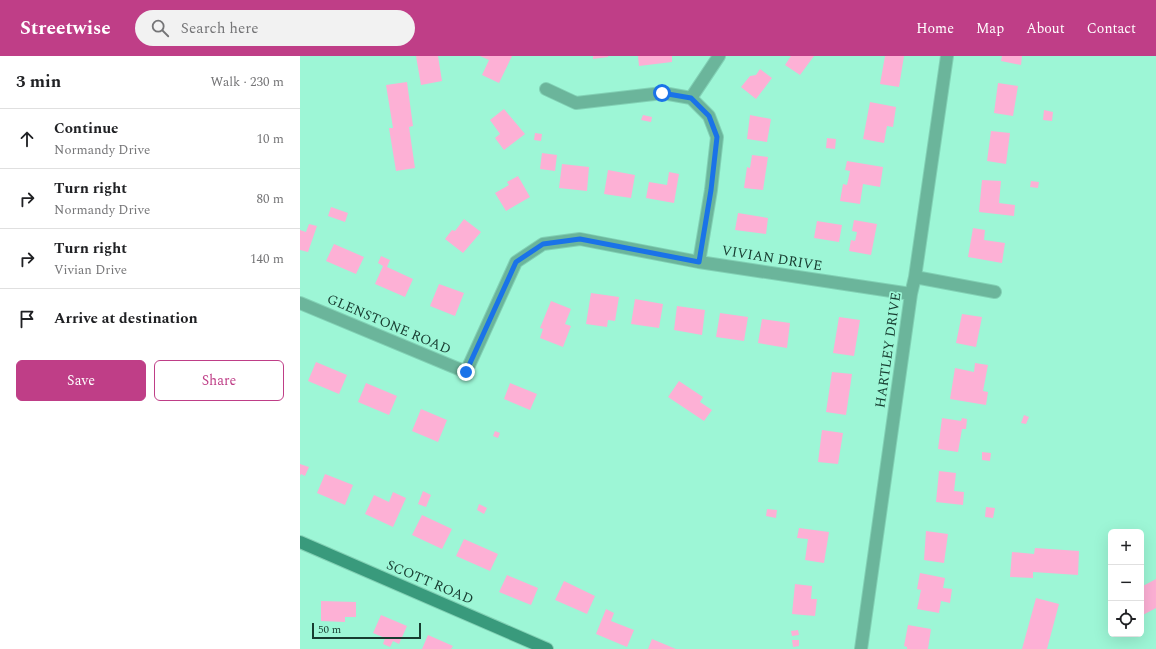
<!DOCTYPE html>
<meta charset="utf-8">
<style>
:root{--surface:#fff;--page:#f2f2f2;--text:#202124;--muted:#757577;--line:#e0e0e0;--accent:#bf3e87}
body{margin:0;font-family:Spectral,serif;background:var(--page);color:var(--text)}
.controls{position:absolute;right:12px;bottom:12px;display:grid;overflow:hidden;border-radius:6px;box-shadow:0 4px 16px #0002}
.controls button{width:36px;height:36px;display:grid;place-items:center;padding:0;border:0;border-bottom:1px solid var(--line);background:var(--surface);color:var(--text);font:20px sans-serif}
.scale{position:absolute;left:12px;bottom:10px;width:109px;box-sizing:border-box;padding-left:4px;border:2px solid #173c30;border-top:0;font-size:11px;line-height:14px;white-space:nowrap;color:#173c30;-webkit-text-stroke:3px #9df6d6;paint-order:stroke}
.stop{position:absolute;width:12px;height:12px;margin:-9px;border:3px solid #1a73e8;border-radius:50%;background:#fff}
.stop.end{background:#1a73e8;border-color:#fff;box-shadow:0 1px 4px #0008}
.list{margin:0;padding:0;list-style:none}
h2{display:flex;justify-content:space-between;align-items:center;height:52px;margin:0;padding:0 16px;font-size:17px}
h2 small{font-size:13px;font-weight:400;color:var(--muted)}
.list li{display:grid;grid-template-columns:26px 1fr auto;gap:12px;align-items:center;box-sizing:border-box;height:60px;padding:0 16px;border-top:1px solid var(--line)}
.list b{display:block;font-size:15px;white-space:nowrap}
.list p{margin:0;font-size:13px;white-space:nowrap;color:var(--muted)}
.list em{font-size:13px;font-style:normal;color:var(--muted)}
.actions{display:flex;gap:8px;padding:12px 16px}
.actions a{flex:1;padding:9px 0;border:1px solid var(--accent);border-radius:6px;text-align:center;font-size:14px;color:var(--accent)}
.actions .main{background:var(--accent);color:#fff}
.icon{flex:none;width:22px;height:22px;fill:none;stroke:currentColor;stroke-width:2;stroke-linecap:round;stroke-linejoin:round}
.map{position:relative;flex:none;width:856px;height:593px;overflow:hidden}
header{display:flex;align-items:center;gap:24px;box-sizing:border-box;height:56px;padding:0 20px;background:var(--accent);color:#fff}
header strong{font-size:19px}
nav{display:flex;gap:22px;margin-inline-start:auto;font-size:14px}
.search{width:280px;height:36px;background:var(--page);display:flex;align-items:center;gap:10px;box-sizing:border-box;padding:0 14px;border-radius:22px;color:var(--muted);font-size:15px}
main{display:flex}
aside{flex:1;background:var(--surface)}
.map>svg:first-child{display:block}
.building{fill:#fdb0d5}
.lines{fill:none;stroke-linecap:round;stroke-linejoin:round}
.street-casing{stroke:#82d1b5;stroke-width:14}
.secondary-casing{stroke:#82d1b5;stroke-width:14}
.street{stroke:#6bb59b;stroke-width:12}
.secondary{stroke:#399a7c;stroke-width:12}
.route{stroke:#1a73e8;stroke-width:5}
.labels{text-anchor:middle;dominant-baseline:central;stroke-width:3.5;stroke-linejoin:round;paint-order:stroke}
.street-label{font-size:14px;fill:#173c30;stroke:#9df6d6}
</style>
<header>
<strong>Streetwise</strong>
<div class="search"><svg class="icon" aria-label="search" viewBox="0 0 24 24"><circle cx="10" cy="10" r="6"/><path d="M15 15l6 6"/></svg>Search here</div>
<nav><a>Home</a><a>Map</a><a>About</a><a>Contact</a></nav>
</header>
<main>
<aside>
<h2>3 min<small>Walk · 230 m</small></h2>
<ul class="list">
<li><svg class="icon" aria-label="ahead" viewBox="0 0 24 24"><path d="M12 20V5M6 11l6-6 6 6"/></svg><div><b>Continue</b><p>Normandy Drive</p></div><em>10 m</em></li>
<li><svg class="icon" aria-label="right" viewBox="0 0 24 24"><path d="M7 20v-9h11M14 6l5 5-5 5"/></svg><div><b>Turn right</b><p>Normandy Drive</p></div><em>80 m</em></li>
<li><svg class="icon" aria-label="right" viewBox="0 0 24 24"><path d="M7 20v-9h11M14 6l5 5-5 5"/></svg><div><b>Turn right</b><p>Vivian Drive</p></div><em>140 m</em></li>
<li><svg class="icon" aria-label="arrive" viewBox="0 0 24 24"><path d="M6 21V4h12l-3 4 3 4H6"/></svg><div><b>Arrive at destination</b></div></li>
</ul>
<div class="actions"><a class="main">Save</a><a>Share</a></div>
</aside>
<div class="map">
<svg width="856" height="593" viewBox="0 0 856 593">
<rect width="100%" height="100%" fill="#9df6d6"/>
<path class="building" d="M116,0H138L142,25L121,29Z
M180,0H212L199,27L182,19L189,4Z
M293,0H308V1L293,3Z
M338,0H372V6L339,10Z
M491,0H514L500,19L485,9Z
M585,0H604L599,31L580,28Z
M702,0H722L721,9L701,5Z
M460,13L472,22L456,43L441,31L450,20L456,19Z
M107,26L113,70L109,71L115,112L96,115L89,72H93L86,29Z
M698,27L718,30L713,60L694,57Z
M570,46L596,51L593,71L587,70L584,87L563,83Z
M204,53L225,78L204,94L195,82L200,78L190,64Z
M744,54L753,56L752,65L743,64Z
M343,59L352,61L351,66L341,64Z
M450,59L471,63L467,86L447,83Z
M691,75L710,77L706,108L687,105Z
M235,77L242,78L241,85L234,84Z
M527,82L536,83L535,93L526,92Z
M242,97L257,99L255,115L240,113Z
M452,99L468,101L463,134L444,132L447,111L450,112Z
M547,105L583,111L580,131L563,128L560,148L540,145L543,128L547,129L550,115L545,114Z
M262,108L289,111L287,135L259,132Z
M308,114L335,119L331,142L304,138Z
M369,116L379,118L374,147L346,142L349,126L367,129Z
M218,120L230,141L206,155L195,137L209,129L207,126Z
M682,124L701,125L699,147L715,149L714,160L679,156Z
M731,125L739,126L738,132L730,131Z
M31,151L48,157L45,166L28,160Z
M438,157L468,162L466,178L435,174Z
M164,163L181,176L163,197L145,183L152,174L155,175Z
M554,164L577,168L571,199L549,195L551,184L555,185L557,176L552,175Z
M517,165L542,169L539,186L514,182Z
M9,168L17,170L8,196L0,194V174L6,176Z
M673,172L685,174L684,184L705,187L702,207L668,201Z
M34,188L64,201L56,218L26,205Z
M81,200L90,204L87,211L113,223L105,241L75,228L83,210L78,207Z
M139,228L164,237L155,260L130,250Z
M291,237L319,241L315,265L308,264L307,271L286,268Z
M335,243L363,248L359,272L331,268Z
M251,245L271,253L265,268L271,270L263,291L240,282L243,273L240,272Z
M377,250L405,254L402,279L374,274Z
M420,257L448,261L444,285L416,281Z
M662,258L682,261L676,291L656,287Z
M539,261L560,264L554,300L533,297Z
M462,263L490,267L487,292L458,287Z
M16,306L47,319L39,338L8,325Z
M675,307L688,309L683,335L688,336L686,349L650,343L655,312L674,316Z
M532,316L552,318L546,359L526,356Z
M379,325L403,341L400,346L412,354L404,365L368,341Z
M66,327L97,340L89,359L58,346Z
M210,327L237,338L230,354L204,343Z
M121,353L147,364L138,386L112,375Z
M724,359L729,361L726,368L721,367Z
M642,362L661,365L662,362L667,363L666,373H662L658,396L638,393Z
M522,374L543,377L538,408L518,406Z
M195,375L200,377L198,382L193,380Z
M682,396L691,397L690,405L682,404Z
M0,408L9,411L5,420L1,418L0,420Z
M639,415L656,417L654,435L664,436L663,449L636,446Z
M25,418L53,429L45,449L17,437Z
M123,435L131,439L126,451L118,448Z
M93,436L106,442L93,471L65,458L74,439L89,446Z
M179,448L187,452L184,458L177,454Z
M686,451L695,452L693,462L685,461Z
M467,453L477,454L476,462L466,460Z
M122,459L152,473L142,493L112,479Z
M499,472L529,476L524,507L505,504L508,483L497,482Z
M626,475L648,478L644,507L624,504Z
M164,483L198,498L190,515L156,500Z
M735,492L779,495L778,519L733,516V522L710,521L712,496L734,498Z
M620,517L645,522L643,532L652,533L650,547L641,545L639,557L617,553L621,534L617,533Z
M207,519L238,532L231,549L199,536Z
M856,523V552L841,560V531Z
M264,525L295,540L287,558L255,544Z
M495,528L512,530L511,543H517L515,560L492,558Z
M736,542L759,548L747,593H722Z
M21,545L56,546V561H45V566L21,565Z
M306,553L314,557L311,565L334,574L327,591L296,578Z
M81,559L107,570L99,588L93,585L90,591L83,588L85,582L73,577Z
M608,569L631,573L628,593H607V591L604,590Z
M498,574L499,579L492,580L491,575Z
M128,579L153,590L151,593H122Z
M352,583L376,593H348Z
M492,584H499V590L493,591Z"/>
<g class="lines">
<g class="street-casing">
<path id="street" d="M246,33L276,47L363,37L391,42L409,60L417,81L411,134L399,206
M391,42L419,0
M615,221L695,236
M0,247L166,316L216,206L243,188L280,183L399,206L611,238
M561,593L611,238L615,221L647,0"/>
</g>
<g class="secondary-casing">
<path id="secondary" d="M0,486L247,593"/>
</g>
<use href="#street" class="street"/>
<use href="#secondary" class="secondary"/>
</g>
<g class="lines">
<path class="route" d="M166,316L216,206L243,188L280,183L399,206L411,134L417,81L409,60L391,42L362,37"/>
</g>
<g class="labels">
<g class="street-label">
<text transform="translate(472 202) rotate(9)">VIVIAN DRIVE</text>
<text transform="translate(89 268) rotate(23)">GLENSTONE ROAD</text>
<text transform="translate(588 294) rotate(-82)">HARTLEY DRIVE</text>
<text transform="translate(130 526) rotate(23)">SCOTT ROAD</text>
</g>
</g>
</svg>
<div class="controls">
<button>+</button>
<button>−</button>
<button><svg class="icon" aria-label="locate" viewBox="0 0 24 24"><circle cx="12" cy="12" r="6"/><path d="M12 2v4M12 18v4M2 12h4M18 12h4"/></svg></button>
</div>
<div class="scale">50 m</div>
<div class="stop" style="left:362px;top:37px"></div>
<div class="stop end" style="left:166px;top:316px"></div>
</div>
</main>
